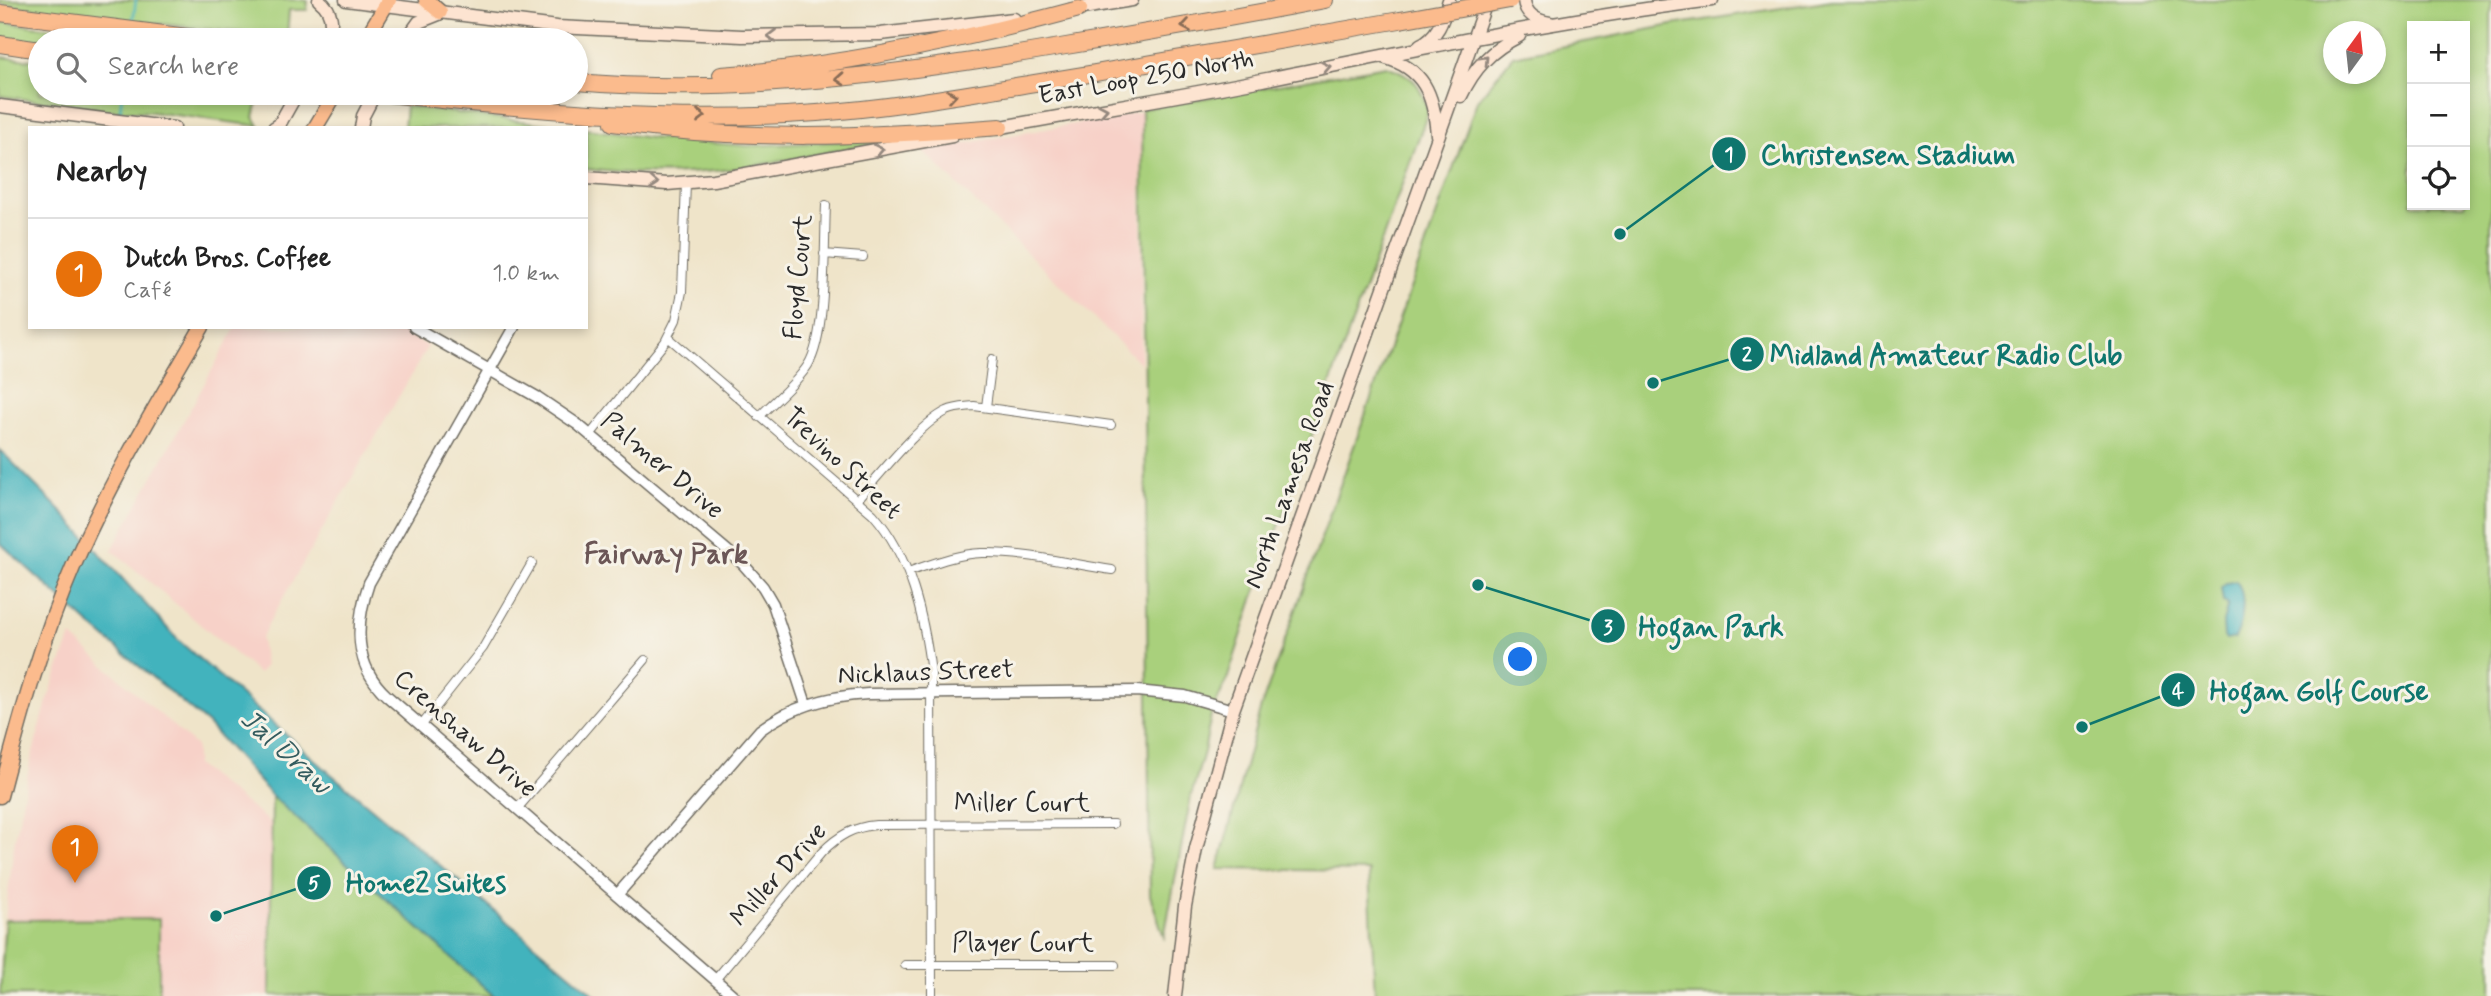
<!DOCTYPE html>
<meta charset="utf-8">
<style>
:root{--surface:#fff;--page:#f2f2f2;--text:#222;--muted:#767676;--line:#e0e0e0;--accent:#ea580c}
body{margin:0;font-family:Mynerve,sans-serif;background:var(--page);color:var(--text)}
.controls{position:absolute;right:21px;top:21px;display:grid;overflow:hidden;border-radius:0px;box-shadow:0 4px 10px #0003}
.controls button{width:63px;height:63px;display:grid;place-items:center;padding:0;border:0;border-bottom:2px solid var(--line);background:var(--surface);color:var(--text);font:35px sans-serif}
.compass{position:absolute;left:2323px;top:21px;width:63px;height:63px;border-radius:50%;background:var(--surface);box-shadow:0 4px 10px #0003;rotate:15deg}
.you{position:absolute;left:1521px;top:660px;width:24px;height:24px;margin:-18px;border:5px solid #fff;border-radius:50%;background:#1a73e8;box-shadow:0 0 0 10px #1a73e833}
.badge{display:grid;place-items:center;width:46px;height:46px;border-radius:50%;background:var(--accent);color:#fff;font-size:23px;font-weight:700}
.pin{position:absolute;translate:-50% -58px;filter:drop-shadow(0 2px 4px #0008)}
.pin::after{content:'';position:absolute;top:37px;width:24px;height:21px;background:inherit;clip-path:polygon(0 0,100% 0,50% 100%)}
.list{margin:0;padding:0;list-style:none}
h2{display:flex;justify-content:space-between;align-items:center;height:91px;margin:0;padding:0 28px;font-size:30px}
h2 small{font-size:23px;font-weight:400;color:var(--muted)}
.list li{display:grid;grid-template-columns:46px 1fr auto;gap:21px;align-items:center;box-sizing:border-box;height:112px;padding:0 28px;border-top:2px solid var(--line)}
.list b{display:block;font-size:26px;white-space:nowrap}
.list p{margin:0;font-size:23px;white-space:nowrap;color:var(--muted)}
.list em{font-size:23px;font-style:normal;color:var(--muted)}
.icon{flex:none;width:38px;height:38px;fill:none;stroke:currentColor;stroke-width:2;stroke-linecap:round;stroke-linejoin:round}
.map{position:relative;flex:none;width:2491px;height:996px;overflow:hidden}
.search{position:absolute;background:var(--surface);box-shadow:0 4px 10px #0003;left:28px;top:28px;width:560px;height:77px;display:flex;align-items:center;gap:18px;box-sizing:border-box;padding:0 24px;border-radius:38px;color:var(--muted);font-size:26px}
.panel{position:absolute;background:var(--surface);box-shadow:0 4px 10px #0003;left:28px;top:126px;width:560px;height:203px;border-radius:0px}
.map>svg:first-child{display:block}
.built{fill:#f7d1c8}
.green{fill:#a9d07b;stroke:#6a7e53;stroke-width:2;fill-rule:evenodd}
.water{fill:#43b3bd;stroke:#376f74;stroke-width:2}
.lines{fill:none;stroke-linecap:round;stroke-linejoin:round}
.stream{stroke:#43b3bd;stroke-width:2.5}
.minor-casing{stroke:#706c62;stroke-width:10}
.tertiary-casing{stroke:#706c62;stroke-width:13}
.secondary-casing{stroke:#706c62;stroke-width:15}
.trunk-casing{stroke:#706c62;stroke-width:17}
.motorway-casing{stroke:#706c62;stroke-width:18}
.minor{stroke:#fff;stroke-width:8}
.tertiary{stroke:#fff;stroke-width:10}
.secondary{stroke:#fde4d1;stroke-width:12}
.trunk{stroke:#fbbb8d;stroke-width:14}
.motorway{stroke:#fbbb8d;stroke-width:16}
.motorway-bridge-casing{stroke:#706c62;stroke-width:18;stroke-linecap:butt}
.motorway-bridge{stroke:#fbbb8d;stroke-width:16}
.oneway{stroke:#896c57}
.oneway2{stroke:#94887e}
.labels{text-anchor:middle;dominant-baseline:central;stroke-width:6;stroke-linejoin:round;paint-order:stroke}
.street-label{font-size:26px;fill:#2b2b2b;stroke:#f7f3e8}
.neighbourhood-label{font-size:28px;font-weight:bold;fill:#6b5656;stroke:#f7f3e8}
.water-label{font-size:28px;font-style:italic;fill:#335b5e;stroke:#f7f3e8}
.leader{fill:none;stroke:#0f766e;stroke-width:2.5}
.callout-dot{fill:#0f766e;stroke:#f7f3e8;stroke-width:2.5}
.mark-label{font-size:21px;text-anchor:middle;font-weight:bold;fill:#fff}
.callout-label{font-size:28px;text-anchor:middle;font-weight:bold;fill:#0f766e;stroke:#f7f3e8;stroke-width:6;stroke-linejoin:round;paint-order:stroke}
</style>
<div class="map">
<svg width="2491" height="996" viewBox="0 0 2491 996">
<rect width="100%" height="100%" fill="#f7f3e8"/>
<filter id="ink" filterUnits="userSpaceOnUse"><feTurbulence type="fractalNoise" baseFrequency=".0143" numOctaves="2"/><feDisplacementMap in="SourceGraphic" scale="14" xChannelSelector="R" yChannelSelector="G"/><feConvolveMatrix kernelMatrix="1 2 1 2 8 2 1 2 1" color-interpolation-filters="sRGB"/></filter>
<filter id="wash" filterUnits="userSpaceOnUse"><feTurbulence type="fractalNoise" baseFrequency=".00686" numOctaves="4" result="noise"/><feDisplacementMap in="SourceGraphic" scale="28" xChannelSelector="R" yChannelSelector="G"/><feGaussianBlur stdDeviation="1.57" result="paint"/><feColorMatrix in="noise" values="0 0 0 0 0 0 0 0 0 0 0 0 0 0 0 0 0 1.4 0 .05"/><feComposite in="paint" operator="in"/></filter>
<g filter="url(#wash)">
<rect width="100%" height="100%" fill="#efe4c9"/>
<path class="built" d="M1141,112V364L923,151Z
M236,327H393L428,346L268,624L261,639L265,666L259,674L112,550Z
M71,636L196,746V765L272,824L270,996H0L159,995V919L5,920L14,845L30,763L48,698Z"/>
<path class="green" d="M0,0H301L308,1L307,10H289L287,37C191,28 95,17 0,4Z
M1832,0H2491V996H1375L1369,871L1218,869L1260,710L1477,101L1513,56L1672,25ZM2412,26H2465V205H2412ZM2334,32H2376V74H2334Z
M0,22L145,40H40V43L0,38Z
M0,57L40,61V93H260L254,117L259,126L152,112L108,110L0,96Z
M1386,66C1414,75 1421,84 1428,112L1255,593L1228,677L1211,715L1204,752L1191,796L1164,937L1150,895L1142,109Z
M406,106L574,128H404Z
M586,129L651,138L748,146L872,140L873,144C824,152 774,164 725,170C679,175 633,175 586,169Z
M272,796L494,996L270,995Z
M159,919V995H0L5,920Z"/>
<path class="water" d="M0,450L62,512L179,641L331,774L596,996H494L272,796L208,724L97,631L0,543Z
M2236,581C2247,594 2243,623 2235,638L2226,640L2224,637L2223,622L2228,604L2223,602L2221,588L2227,583Z"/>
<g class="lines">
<path class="stream" d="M133,21L136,0
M120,111L122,93"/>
</g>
</g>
<g filter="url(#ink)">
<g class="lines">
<g class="minor-casing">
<path id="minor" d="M824,254L863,257
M668,337L873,514C911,557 924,617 931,673L932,996
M986,407L992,359
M759,417C775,400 796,384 808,365C827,335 824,244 826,205
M590,435L665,342L676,320L682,292L686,183
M857,500C879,476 919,424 947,411C955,407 964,407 974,406L1111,425
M908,572C932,564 956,554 982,553C1023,552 1071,564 1112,570
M421,726L483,648L532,563
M517,809L645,660
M905,965H1115
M715,980L822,852C838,836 853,827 876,825L1113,824"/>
</g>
<g class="tertiary-casing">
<path id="tertiary" d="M414,327L537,397L577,424L743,564L763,587L773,604L806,704
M514,327L369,583C355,624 353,665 387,696L734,996
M617,895L760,730C792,706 828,696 868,694L1137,691L1185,696L1233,710"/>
</g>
<g class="secondary-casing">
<path id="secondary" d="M319,0C333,11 334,25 326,40
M346,0L557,27L742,36L880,34L1014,19
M1524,0C1525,14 1537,21 1550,23
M1070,10L1132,0
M406,40L419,22L439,14
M1420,45C1439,36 1443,19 1449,0
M1383,57C1424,68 1434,95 1437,135
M1461,96C1474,68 1491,50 1519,36
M0,106L174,128
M274,128L279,125L297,93
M361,128L363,116L375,93
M991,129C1081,112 1172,98 1262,80C1411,50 1561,19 1712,0
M586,178L667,184L713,180L952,136
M1175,996L1185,906L1196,849L1233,710L1487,0"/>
</g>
<g class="trunk-casing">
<path id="trunk" d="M426,0L440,12
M365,40L389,0
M315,128L336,93
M0,796C20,719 41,641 73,567C109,484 156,406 202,327"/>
</g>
<g class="motorway-casing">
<path id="motorway" d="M0,13L211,40
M0,44L40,50
M721,75C843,66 961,41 1079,9
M576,82C738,96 900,74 1060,47C1149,32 1237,17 1325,0
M380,93C525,110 671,124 817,113C892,108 967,94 1041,82C1161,62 1281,41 1400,20
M613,123C745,142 868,137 1000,127"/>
</g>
<use href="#minor" class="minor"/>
<use href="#tertiary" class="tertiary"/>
<use href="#secondary" class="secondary"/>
<use href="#trunk" class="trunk"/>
<use href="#motorway" class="motorway"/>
<g class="motorway-bridge-casing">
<path id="motorway-bridge" d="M1400,20L1510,0"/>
</g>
<use href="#motorway-bridge" class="motorway-bridge"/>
</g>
<defs><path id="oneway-chevron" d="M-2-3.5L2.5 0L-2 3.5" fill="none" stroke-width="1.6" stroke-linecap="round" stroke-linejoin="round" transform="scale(1.75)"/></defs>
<g class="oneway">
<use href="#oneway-chevron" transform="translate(1186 26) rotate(171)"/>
<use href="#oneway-chevron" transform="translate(840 79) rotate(176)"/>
<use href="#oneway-chevron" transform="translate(952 96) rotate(-9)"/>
<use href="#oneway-chevron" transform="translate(701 116)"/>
</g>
<g class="oneway2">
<use href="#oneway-chevron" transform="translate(772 36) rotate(-179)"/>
<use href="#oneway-chevron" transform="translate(1484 60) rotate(-46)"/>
<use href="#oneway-chevron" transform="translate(1326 67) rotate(-11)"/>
<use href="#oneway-chevron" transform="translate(1103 110) rotate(-10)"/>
<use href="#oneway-chevron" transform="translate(879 150) rotate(-11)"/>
<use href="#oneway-chevron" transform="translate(654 183) rotate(3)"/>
</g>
</g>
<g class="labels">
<g class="street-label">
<text transform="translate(1146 78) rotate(-10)">East Loop 250 North</text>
<text transform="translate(799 277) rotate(-85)">Floyd Court</text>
<text transform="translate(842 464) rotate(43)">Trevino Street</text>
<text transform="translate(662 466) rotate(40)">Palmer Drive</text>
<text transform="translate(1290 485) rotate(-70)">North Lamesa Road</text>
<text transform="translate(926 673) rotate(-2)">Nicklaus Street</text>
<text transform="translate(465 734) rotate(41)">Crenshaw Drive</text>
<text x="1022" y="804">Miller Court</text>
<text transform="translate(779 875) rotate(-48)">Miller Drive</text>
<text x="1023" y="944">Player Court</text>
</g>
<g class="neighbourhood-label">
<text x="666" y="555">Fairway Park</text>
</g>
<g class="water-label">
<text transform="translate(285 752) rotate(42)">Jal Draw</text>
</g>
</g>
<path class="leader" d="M1620 234L1729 154M1653 383L1747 354M1478 585L1608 626M2082 727L2178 690M216 916L314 883"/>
<g class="callout-dot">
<circle cx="1620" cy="234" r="7"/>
<circle cx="1653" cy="383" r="7"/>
<circle cx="1478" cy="585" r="7"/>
<circle cx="2082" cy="727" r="7"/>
<circle cx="216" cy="916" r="7"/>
<circle cx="1729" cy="154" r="18"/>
<circle cx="1747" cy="354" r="18"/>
<circle cx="1608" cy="626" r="18"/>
<circle cx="2178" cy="690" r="18"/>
<circle cx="314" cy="883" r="18"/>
</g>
<g class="mark-label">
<text x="1729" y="161">1</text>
<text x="1747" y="361">2</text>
<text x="1608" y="634">3</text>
<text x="2178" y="698">4</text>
<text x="314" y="890">5</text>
</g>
<g class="callout-label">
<text x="1888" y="164">Christensen Stadium</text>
<text x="1946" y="364">Midland Amateur Radio Club</text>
<text x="1711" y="636">Hogan Park</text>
<text x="2319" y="700">Hogan Golf Course</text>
<text x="426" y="892">Home2 Suites</text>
</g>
</svg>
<div class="controls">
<button>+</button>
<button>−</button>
<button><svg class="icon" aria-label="locate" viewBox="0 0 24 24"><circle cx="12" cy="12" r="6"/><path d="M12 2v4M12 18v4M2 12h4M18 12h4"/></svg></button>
</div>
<svg class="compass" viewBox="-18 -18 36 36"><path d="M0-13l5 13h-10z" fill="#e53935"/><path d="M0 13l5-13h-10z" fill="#767676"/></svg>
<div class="you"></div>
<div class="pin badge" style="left:75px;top:883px;background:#e8710a">1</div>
<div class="search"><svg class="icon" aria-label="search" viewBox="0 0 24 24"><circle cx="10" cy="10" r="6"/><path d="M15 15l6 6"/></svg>Search here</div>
<section class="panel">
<h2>Nearby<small></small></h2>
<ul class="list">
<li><span class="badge" style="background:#e8710a">1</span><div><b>Dutch Bros. Coffee</b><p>Café</p></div><em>1.0 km</em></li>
</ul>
</section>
</div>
